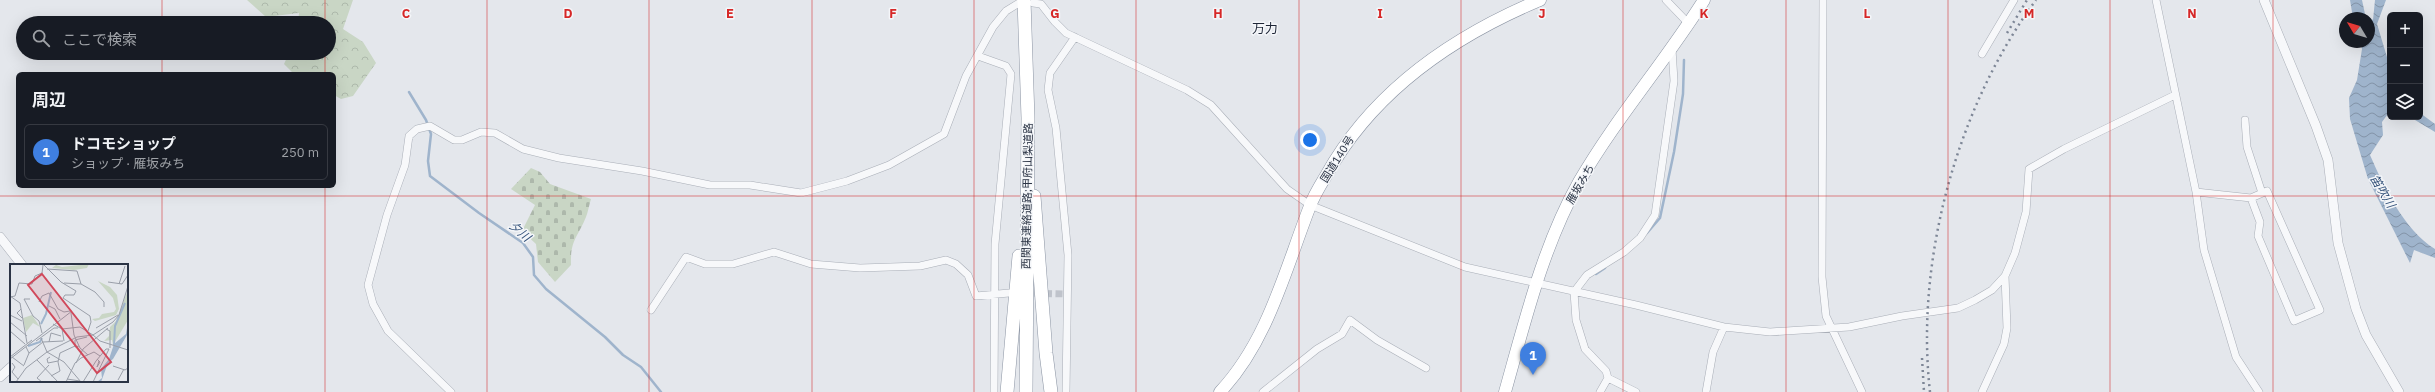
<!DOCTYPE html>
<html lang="ja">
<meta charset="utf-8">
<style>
:root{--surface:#171b24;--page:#242831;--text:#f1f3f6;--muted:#9ea1a6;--line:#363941;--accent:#0b8043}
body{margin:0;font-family:"IBM Plex Sans","Noto Sans JP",sans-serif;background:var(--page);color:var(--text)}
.controls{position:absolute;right:12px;top:12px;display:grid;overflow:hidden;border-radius:6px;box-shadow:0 4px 16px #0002}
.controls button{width:36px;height:36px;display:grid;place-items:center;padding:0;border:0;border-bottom:1px solid var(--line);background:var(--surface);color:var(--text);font:20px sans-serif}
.compass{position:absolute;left:2339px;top:12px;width:36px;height:36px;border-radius:50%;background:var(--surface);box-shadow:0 4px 16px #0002;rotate:308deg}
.you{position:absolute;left:1310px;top:140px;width:14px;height:14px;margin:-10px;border:3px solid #fff;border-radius:50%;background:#1a73e8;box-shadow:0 0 0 6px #1a73e833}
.badge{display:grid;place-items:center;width:26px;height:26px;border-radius:50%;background:var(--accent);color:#fff;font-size:13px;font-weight:700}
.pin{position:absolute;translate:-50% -33px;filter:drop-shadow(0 1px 2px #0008)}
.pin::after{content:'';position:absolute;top:21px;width:14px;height:12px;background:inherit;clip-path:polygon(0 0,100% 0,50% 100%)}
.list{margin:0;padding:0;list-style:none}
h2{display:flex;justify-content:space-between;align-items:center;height:52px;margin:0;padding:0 16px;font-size:17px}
h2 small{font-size:13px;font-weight:400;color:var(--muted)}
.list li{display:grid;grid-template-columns:26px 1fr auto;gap:12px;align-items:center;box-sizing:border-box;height:56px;margin:0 8px 8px;padding:0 8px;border:1px solid var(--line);border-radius:6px}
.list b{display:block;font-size:15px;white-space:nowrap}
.list p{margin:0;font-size:13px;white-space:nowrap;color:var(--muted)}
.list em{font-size:13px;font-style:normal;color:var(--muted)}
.icon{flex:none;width:22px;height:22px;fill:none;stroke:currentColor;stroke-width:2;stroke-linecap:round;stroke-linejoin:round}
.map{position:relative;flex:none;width:2435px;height:392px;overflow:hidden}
.search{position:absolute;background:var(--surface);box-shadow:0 4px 16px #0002;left:16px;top:16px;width:320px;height:44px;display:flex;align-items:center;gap:10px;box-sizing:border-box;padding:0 14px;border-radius:22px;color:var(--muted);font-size:15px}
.panel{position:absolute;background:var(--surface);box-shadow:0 4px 16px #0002;left:16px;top:72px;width:320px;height:116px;border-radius:6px}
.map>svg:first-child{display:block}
.forest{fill:url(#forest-crowns)}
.cemetery{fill:url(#cemetery-stones)}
.water{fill:url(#water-waves)}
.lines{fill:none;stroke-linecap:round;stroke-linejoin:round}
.stream{stroke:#9fb4cc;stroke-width:2.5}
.minor-tunnel{stroke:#bfc3cb;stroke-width:7;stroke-dasharray:7 3.5;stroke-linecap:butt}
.minor-casing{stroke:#a9aeb7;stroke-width:8}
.tertiary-casing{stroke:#a9aeb7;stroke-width:10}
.trunk-casing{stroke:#8b94a3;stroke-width:13}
.motorway-casing{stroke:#8b94a3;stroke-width:14}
.minor{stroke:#f7f8fa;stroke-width:7}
.tertiary{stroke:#f7f8fa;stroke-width:9}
.trunk{stroke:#fff;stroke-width:12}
.motorway{stroke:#fff;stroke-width:13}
.rail{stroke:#7d8696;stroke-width:2.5;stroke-dasharray:2 4;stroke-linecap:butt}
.grid{fill:none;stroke:#d62828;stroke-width:1;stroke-opacity:0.55}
.labels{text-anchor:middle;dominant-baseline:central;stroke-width:3;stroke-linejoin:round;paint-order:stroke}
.street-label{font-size:11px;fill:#2b3445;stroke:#f4f6f9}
.water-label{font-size:12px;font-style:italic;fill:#34527a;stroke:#f4f6f9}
.quarter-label{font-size:13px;fill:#1d2536;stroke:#f4f6f9}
.inset-river{fill:none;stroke:#9fb4cc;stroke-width:2}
.inset-road{fill:none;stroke:#9a9fa9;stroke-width:1}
.view{fill:#d1495b;fill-opacity:0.15;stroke:#d1495b;stroke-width:2}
.inset-edge{fill:none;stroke:#2b3445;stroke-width:2}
.grid-label{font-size:13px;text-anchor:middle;font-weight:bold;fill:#d62828;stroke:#f4f6f9;stroke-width:3;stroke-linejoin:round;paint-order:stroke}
</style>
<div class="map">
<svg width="2435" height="392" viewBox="0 0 2435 392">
<defs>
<pattern id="forest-crowns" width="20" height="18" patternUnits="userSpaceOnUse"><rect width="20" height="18" fill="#c9d6c5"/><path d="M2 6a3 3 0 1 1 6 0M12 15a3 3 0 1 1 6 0" fill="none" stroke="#adb8ab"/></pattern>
<pattern id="cemetery-stones" width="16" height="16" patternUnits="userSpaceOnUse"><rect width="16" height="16" fill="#c9d6c5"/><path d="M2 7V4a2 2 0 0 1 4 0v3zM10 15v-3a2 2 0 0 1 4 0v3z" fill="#adb8ab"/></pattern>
<pattern id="water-waves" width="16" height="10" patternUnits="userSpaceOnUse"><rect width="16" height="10" fill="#9fb4cc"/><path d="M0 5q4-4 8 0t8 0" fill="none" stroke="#8293a7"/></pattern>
</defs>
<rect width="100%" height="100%" fill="#e4e7ec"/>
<path class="forest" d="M247,0H353L343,29L363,42L376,63L353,96L341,99L334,95V74H294L284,64L289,53H329V23H298L299,13L266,17Z"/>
<path class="cemetery" d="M531,168L540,172L550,184L591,199C589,205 588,212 586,217C578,237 570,240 571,265L555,282L538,262L536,244L522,231L535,205L511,189Z"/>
<path class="water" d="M2350,0H2362L2365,14L2373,20L2375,0H2386L2377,24L2390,67V111L2382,122L2383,135L2370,155C2384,187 2404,230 2435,249V258L2414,250L2410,263L2368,179L2350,119L2349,98L2357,80L2362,49L2360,42H2369V18H2353Z
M2420,113L2435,124V132L2410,117H2420Z"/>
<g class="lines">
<path class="stream" d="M409,92L426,120L431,134L428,161L430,176L479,213L523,243L533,257L534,275L546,289L605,337L623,355L641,367L661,392
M1647,233L1660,218L1674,152L1683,94L1684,60
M1596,274L1605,268"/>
<path class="minor-tunnel" d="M1024,293L1068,294"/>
<g class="minor-casing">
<path id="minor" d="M1666,0L1689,24
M1823,0L1822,277L1826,316L1862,392
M2156,0L2196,192L2204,250L2236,357L2259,392
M1033,3L1041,4L1055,22L1066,33L1187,90L1211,105L1287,189L1310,205L1465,267L1636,305L1724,327L1770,332L1849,327L1902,316L1958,308L1975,300L1992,290L2005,276L2015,253L2026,212L2029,169L2064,149L2175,95
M1982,54L2014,0
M978,56L1006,66L1011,74L995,244L994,392
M2245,120L2247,147L2262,193
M2196,192L2251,198L2267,191L2320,310L2294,321L2258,236L2260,222L2251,198
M651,310L686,257L705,264H733L774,252L811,264L860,268L920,266L946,260L956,264L968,275L976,296L1009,293
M451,392L388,331L373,304L368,285L387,215L405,165L409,136L417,129L430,126L454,140H462L481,132L495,133L523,149L559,158L642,171L710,185H750L801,193L847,181L889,165L944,134L966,76L993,27L1006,11L1019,3
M1066,392L1068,255L1056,128L1048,90L1050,73L1075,37
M1263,392L1317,349L1342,334L1350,320L1377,340L1426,368
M1600,392L1608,378
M1636,392L1608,378L1606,371L1585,349L1576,320L1574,292L1587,275L1624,252L1640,238L1655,215L1674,81L1672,49
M1706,392L1713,352L1724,327
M1982,392L2004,344L2007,328L2005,276"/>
</g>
<g class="tertiary-casing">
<path id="tertiary" d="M2264,0L2316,126L2328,160L2338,243L2356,309L2366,335L2399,392
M0,237L22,265
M0,377L11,367"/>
</g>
<g class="trunk-casing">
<path id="trunk" d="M1220,392C1268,341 1285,270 1310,206C1314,195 1321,184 1327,174C1374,90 1454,36 1540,0
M1505,392C1525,321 1543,246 1579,182C1616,118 1665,62 1704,0"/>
</g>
<g class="motorway-casing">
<path id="motorway" d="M1024,0L1028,118L1026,392
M1034,196L1046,353L1051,392
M1007,392L1019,256"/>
</g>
<use href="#minor" class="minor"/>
<use href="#tertiary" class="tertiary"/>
<use href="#trunk" class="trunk"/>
<use href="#motorway" class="motorway"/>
<path class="rail" d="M2007,33L2027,0
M1922,358L1924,392
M1930,392C1915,260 1957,107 2036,0"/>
</g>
<path class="grid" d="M162,0V23M325,0V23M487,0V392M649,0V392M812,0V392M974,0V392M1136,0V392M1299,0V392M1461,0V392M1623,0V392M1786,0V392M1948,0V392M2110,0V392M2273,0V392M162,53V74M325,53V74M162,186V392M325,186V392M0,196H2435"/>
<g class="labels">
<g class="street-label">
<text transform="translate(1337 159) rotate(-58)">国道140号</text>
<text transform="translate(1580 184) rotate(-60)">雁坂みち</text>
<text transform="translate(1027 196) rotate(-89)">西関東連絡道路;甲府山梨道路</text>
</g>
<g class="water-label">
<text transform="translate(2383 191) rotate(59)">笛吹川</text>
<text transform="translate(520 231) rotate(40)">夕川</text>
</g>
<g class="quarter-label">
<text x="1265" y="28">万力</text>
</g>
</g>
<g transform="translate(10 264)">
<rect width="118" height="118" fill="#e4e7ec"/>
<path d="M118,26V56L103,81L102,76L94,77L99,72L100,63L106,57Z" fill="#c9d6c5"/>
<path d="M79,0L77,4L64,6L42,4L46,1L52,3ZM88,17L100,23L107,31L109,45L106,51L85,57L82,55L89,54L92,50L104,48L106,45L103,34ZM22,51L30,63L23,59L16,68L13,54Z" fill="#c9d6c5"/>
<path d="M118,58V68L117,71L103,95L98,99L91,118H87L92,114L91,105L99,95L104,80L116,70Z" fill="#9fb4cc"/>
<path class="inset-river" d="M31,60L36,50L41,28M104,81L105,62L115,39M18,82L30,78L32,74"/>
<path class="inset-road" d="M33,0L51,18L66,27L64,31H55L53,34L80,52L81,58L78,67M55,0H68M37,5L67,7L71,20L85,28L94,38V43M98,18L112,20L118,11M54,19L71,20M109,20L115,2M0,32L10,39L17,79M0,33L5,32L9,19L22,20L25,12L32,9L33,1M20,35H14L23,52L29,57L32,69M29,38L32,32L39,29L48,45L54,48L60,47M39,42L45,45L50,55M11,45L7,49L12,54M61,49L64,71L70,84L78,91M0,51L12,57M0,58L17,72M43,60L52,65L70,63L83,71M86,64L108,51M52,65L54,77M96,65L100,67V84M0,67L15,80M83,71L90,77L118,86M31,74L37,88L54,98L71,118M26,77L44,64H48M33,78L53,77M39,78L41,69L51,72M69,82L65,83V76L77,73M19,89L33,78M0,93L22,76M2,93L14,102M40,93L37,95L38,99L48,97M0,95L62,47M87,95L90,98L87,103L89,97M27,96L48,118M2,99L5,103L2,108L8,115M66,99L73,85L98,64M14,101L19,89L16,83M103,102L115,106L118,104M41,112L50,107L48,98L50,89L65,82M57,115L70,117M108,116L114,105M6,118L16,104L37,88L67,73L83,71L103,58L109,51L118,22M32,118L27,114L39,101M56,118L65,99L71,94L84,88L90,92M73,118L86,97L96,85H99L83,118"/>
<path class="view" d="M32,10L101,98L87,109L18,21Z"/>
<rect width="118" height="118" class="inset-edge"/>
</g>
<g class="grid-label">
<text x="406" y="18">C</text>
<text x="568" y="18">D</text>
<text x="730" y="18">E</text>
<text x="893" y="18">F</text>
<text x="1055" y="18">G</text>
<text x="1218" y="18">H</text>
<text x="1380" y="18">I</text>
<text x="1542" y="18">J</text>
<text x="1704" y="18">K</text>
<text x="1867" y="18">L</text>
<text x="2029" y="18">M</text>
<text x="2192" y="18">N</text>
</g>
</svg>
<div class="controls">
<button>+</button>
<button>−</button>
<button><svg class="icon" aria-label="layers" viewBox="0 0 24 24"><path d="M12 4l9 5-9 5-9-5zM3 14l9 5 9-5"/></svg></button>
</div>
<svg class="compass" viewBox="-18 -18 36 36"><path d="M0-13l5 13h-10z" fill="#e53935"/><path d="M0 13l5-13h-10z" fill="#9ea1a6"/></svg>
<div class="you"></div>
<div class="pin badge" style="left:1533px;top:375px;background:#3f7fe0">1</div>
<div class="search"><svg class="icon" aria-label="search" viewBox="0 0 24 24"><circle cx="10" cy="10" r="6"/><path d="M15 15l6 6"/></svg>ここで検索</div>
<section class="panel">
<h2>周辺<small></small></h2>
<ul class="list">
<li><span class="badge" style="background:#3f7fe0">1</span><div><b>ドコモショップ</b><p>ショップ · 雁坂みち</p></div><em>250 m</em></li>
</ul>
</section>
</div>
